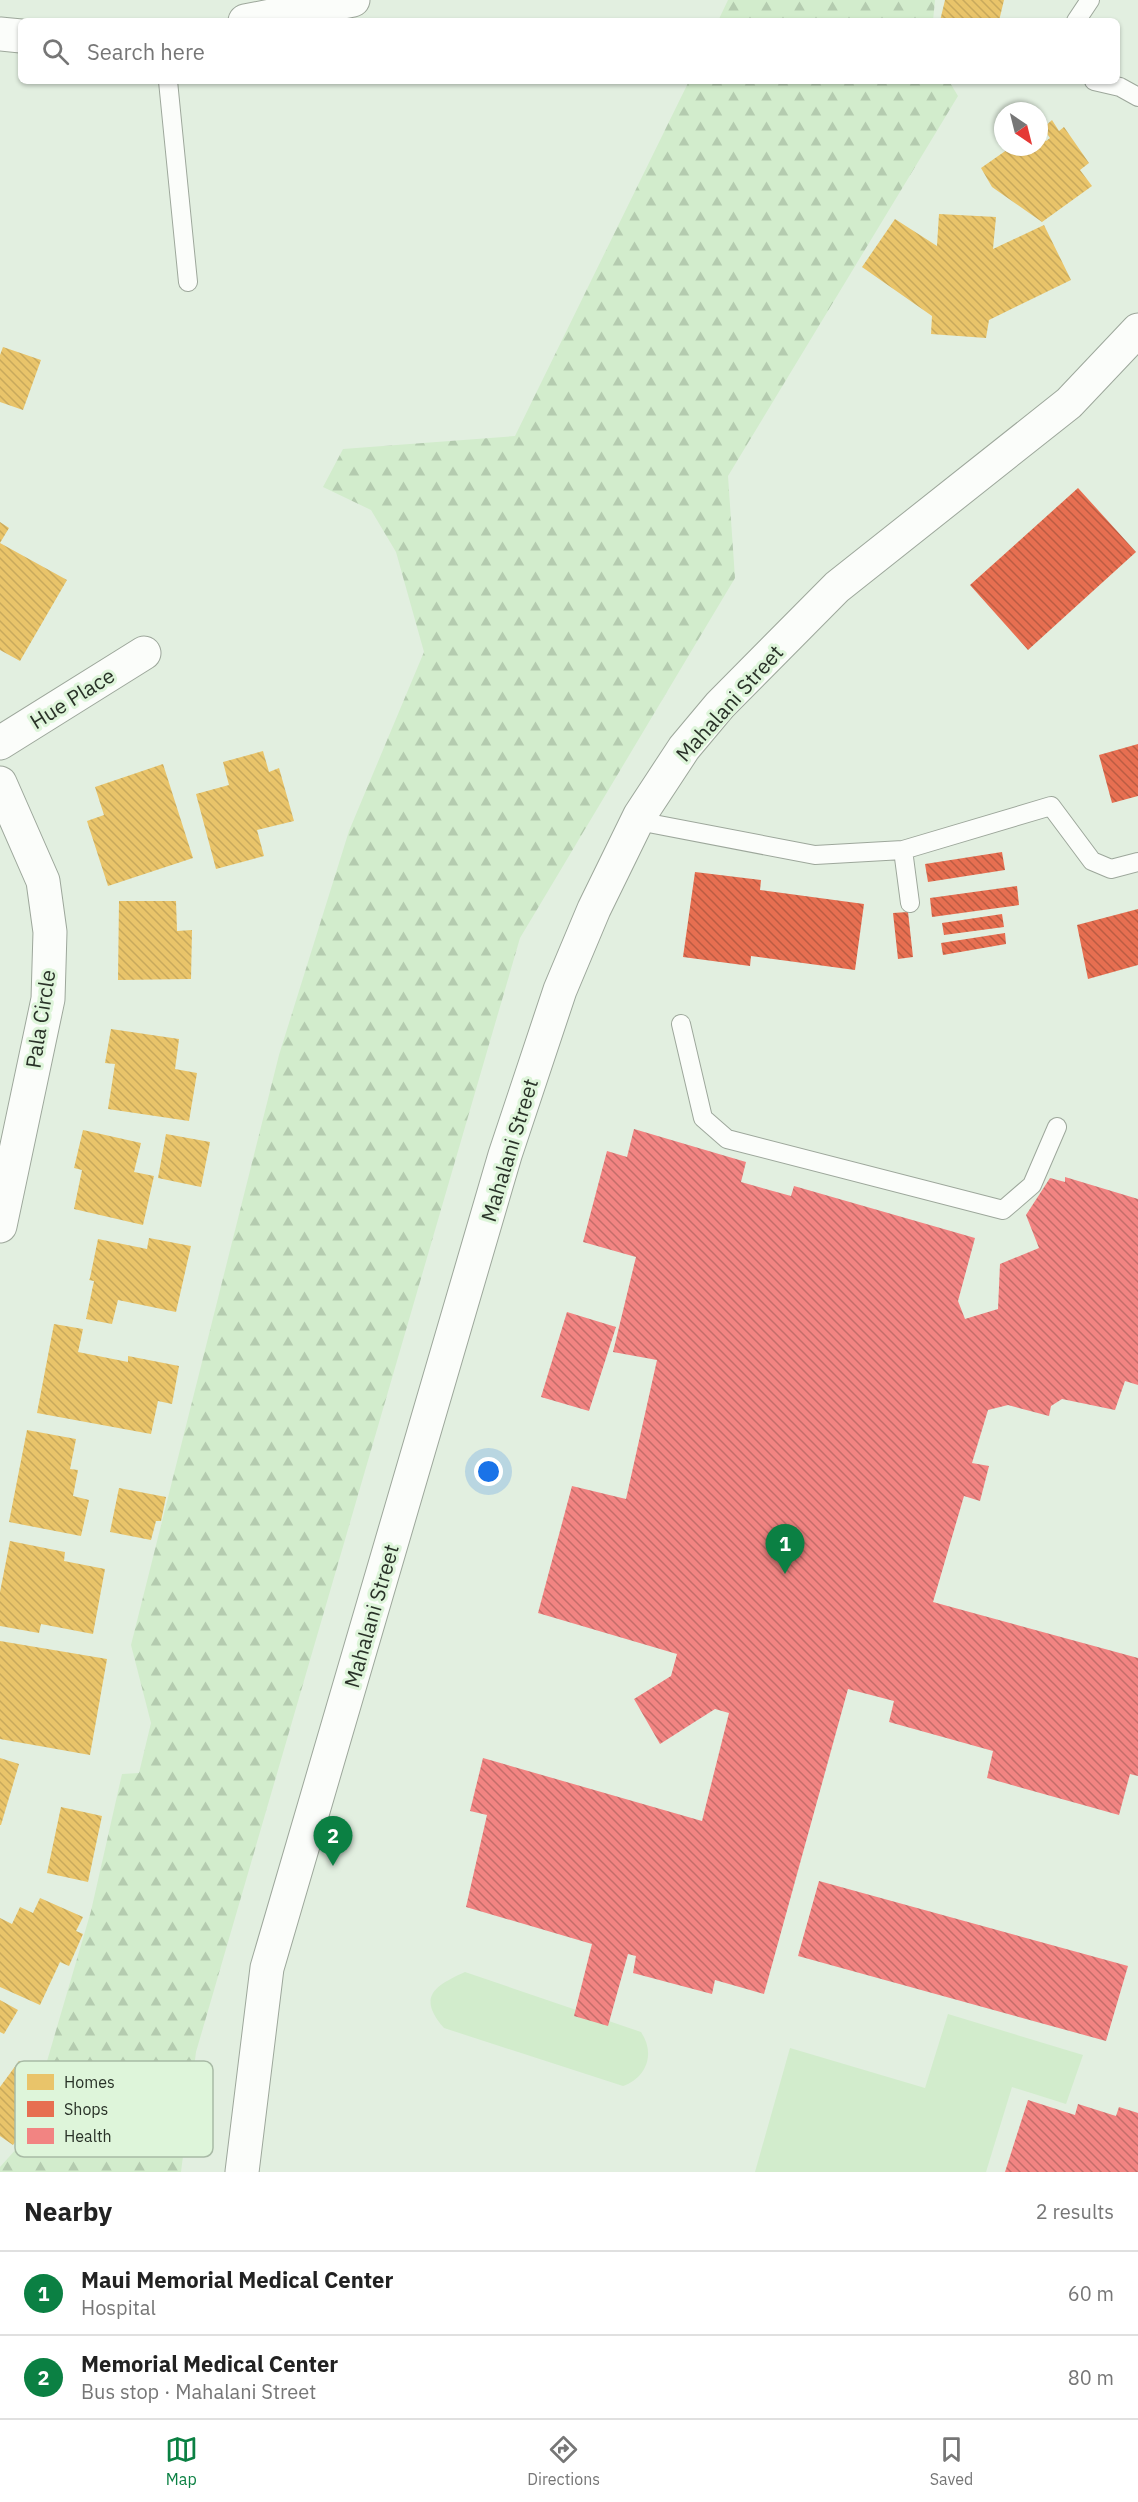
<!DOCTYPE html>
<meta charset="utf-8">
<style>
:root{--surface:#fff;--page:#f2f2f2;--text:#222;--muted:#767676;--line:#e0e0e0;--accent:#0b8043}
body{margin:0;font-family:"IBM Plex Sans",sans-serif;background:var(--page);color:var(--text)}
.compass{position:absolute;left:994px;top:102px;width:54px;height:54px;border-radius:50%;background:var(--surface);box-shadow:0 2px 4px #0004;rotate:145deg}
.you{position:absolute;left:489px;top:1472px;width:21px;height:21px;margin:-15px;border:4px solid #fff;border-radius:50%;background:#1a73e8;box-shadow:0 0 0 9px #1a73e833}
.badge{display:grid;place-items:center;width:39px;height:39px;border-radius:50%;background:var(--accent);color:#fff;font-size:20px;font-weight:700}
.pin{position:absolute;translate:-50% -50px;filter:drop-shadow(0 2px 3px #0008)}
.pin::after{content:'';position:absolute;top:32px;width:21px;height:18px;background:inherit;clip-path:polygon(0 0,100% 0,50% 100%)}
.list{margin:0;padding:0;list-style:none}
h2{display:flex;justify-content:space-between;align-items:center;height:78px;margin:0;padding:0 24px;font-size:26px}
h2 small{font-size:20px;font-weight:400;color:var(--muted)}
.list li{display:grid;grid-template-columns:39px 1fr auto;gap:18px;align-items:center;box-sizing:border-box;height:84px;padding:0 24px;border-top:2px solid var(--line)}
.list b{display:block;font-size:22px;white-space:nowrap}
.list p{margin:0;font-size:20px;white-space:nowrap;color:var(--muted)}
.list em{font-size:20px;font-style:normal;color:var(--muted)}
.icon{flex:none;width:33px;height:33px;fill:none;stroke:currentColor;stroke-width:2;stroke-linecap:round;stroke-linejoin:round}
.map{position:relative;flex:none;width:1138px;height:2172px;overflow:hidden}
.search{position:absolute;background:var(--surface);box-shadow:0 2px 4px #0004;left:18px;right:18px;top:18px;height:66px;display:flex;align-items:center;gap:15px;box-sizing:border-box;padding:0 21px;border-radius:9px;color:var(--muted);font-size:22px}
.sheet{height:246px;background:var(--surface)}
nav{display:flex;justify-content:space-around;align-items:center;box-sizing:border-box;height:84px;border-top:2px solid var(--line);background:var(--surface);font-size:16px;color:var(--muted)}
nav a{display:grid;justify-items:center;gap:3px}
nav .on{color:var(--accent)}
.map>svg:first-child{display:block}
.forest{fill:url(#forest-firs)}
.garden{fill:#d2eccc}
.homes{fill:url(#homes-back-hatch)}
.shops{fill:url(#shops-back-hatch)}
.health{fill:url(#health-back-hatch)}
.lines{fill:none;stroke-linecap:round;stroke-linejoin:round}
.lane-casing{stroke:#9da79b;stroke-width:20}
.street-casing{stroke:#9da79b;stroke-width:35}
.lane{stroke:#fbfdfa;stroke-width:18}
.street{stroke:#fbfdfa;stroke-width:33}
.labels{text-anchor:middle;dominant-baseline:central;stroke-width:6;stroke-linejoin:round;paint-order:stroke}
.street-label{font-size:21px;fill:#293228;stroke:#def5da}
.key{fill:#def5da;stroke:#a8baa5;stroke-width:1.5}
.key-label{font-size:16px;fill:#293228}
</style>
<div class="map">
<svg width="1138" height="2172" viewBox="0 0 1138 2172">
<defs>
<pattern id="forest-firs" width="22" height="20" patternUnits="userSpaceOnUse" patternTransform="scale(1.5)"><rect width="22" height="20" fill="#d2eccc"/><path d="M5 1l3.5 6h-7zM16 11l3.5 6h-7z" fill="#b4cbaf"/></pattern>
<pattern id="homes-back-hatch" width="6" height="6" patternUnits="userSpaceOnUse" patternTransform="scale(1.5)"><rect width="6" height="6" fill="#e9c46a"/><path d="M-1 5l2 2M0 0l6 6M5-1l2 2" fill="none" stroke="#c8a95c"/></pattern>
<pattern id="shops-back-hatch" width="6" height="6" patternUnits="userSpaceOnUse" patternTransform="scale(1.5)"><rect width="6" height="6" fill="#e76f51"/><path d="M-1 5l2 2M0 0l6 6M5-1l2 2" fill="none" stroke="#bb5c43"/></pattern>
<pattern id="health-back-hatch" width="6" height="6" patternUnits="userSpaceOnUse" patternTransform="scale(1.5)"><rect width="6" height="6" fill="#f28482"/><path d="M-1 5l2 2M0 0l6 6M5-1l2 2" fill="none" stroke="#c46d6a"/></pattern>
</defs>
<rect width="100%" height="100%" fill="#e2efe0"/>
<path class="forest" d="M728,0H935L933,21H718Z
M689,81H949L958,96L728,476L735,578L520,938L196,2052L181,2172H0V2167L44,2118L63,2090L45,2068L91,1911L122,1774L139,1773L151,1723L131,1645L279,1055L349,831L424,652L396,552L371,510L323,487L343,449L515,436Z"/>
<path class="garden" d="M465,1972L641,2032C656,2054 646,2078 623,2086L444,2028C417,1997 434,1986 465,1972Z
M948,2014L1083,2055L1066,2104L1012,2087L986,2172H755L790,2048L925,2088Z"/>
<path class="homes" d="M945,0H1004L999,21H940Z
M1052,120L1059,131L1064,127L1089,163L1080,170L1092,186L1042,222L992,187L981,168L1011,147H1039V137L1046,141L1050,138L1043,128Z
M939,214L996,217L993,249L1044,225L1071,280L989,320L986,338L931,334L932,316L862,267L895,219L937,246Z
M3,347L41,360L23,410L0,402V355Z
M0,522L9,528L0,543L67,580L20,661L0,650Z
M263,751L269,772L279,768L294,821L257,830L264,856L216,869L196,794L229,785L223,762Z
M163,764L193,858L108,886L87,821L104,815L95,787Z
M119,901H176L177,931L192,930L191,979L118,980Z
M111,1029L179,1039L175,1069L197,1073L189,1121L108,1109L115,1064L105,1063Z
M83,1130L141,1143L134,1172L154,1176L143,1225L74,1209L82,1170L74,1168Z
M166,1134L210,1142L201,1187L158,1178Z
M149,1238L191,1246L176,1312L118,1300L112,1324L86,1319L94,1281L89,1280L90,1278L98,1239L147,1249Z
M54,1324L83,1329L78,1352L128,1362V1356L179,1366L172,1404L158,1401L151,1434L37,1413Z
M27,1430L76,1439L70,1469L78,1470L73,1496L89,1500L81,1536L9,1522Z
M119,1488L166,1497L161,1521H156L151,1540L110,1532Z
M10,1541L65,1552L64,1561L105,1569L93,1634L41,1624L39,1633L0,1626V1592Z
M0,1641L107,1659L90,1755L0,1739Z
M0,1758L19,1764L1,1825H0Z
M61,1807L102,1816L88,1882L47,1873Z
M40,1898L83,1917L76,1931L83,1934L69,1966L60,1962L40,2005L0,1987V1918L12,1924L20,1907L33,1913Z
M0,2000L18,2010L4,2034L0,2032Z
M19,2061L55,2087L13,2145L0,2136V2087Z"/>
<path class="shops" d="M1078,488L1136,552L1028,650L970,585Z
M1138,744V796L1112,803L1099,755Z
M1002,852L1005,870L928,882L925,864Z
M695,872L761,880L760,890L864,904L855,970L751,956L750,966L683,957Z
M1017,886L1019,905L932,917L930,898Z
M1138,909V965L1088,979L1077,925Z
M908,912L913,957L898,959L893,913Z
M1002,914L1004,927L944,935L942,923Z
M1005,933L1006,944L943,955L941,943Z"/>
<path class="health" d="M634,1129L746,1162L741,1182L791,1196L794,1186L975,1238L958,1301L965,1319L998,1309L1000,1264L1039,1248L1026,1215L1050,1178L1065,1182V1177L1138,1199V1385L1125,1381L1115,1410L1062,1399L1051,1406L1049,1416L1008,1405L988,1410L972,1463L989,1466L980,1501L964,1496L933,1602L1138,1658V1776L1130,1774L1119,1815L987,1778L993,1751L889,1722L894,1701L848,1689L764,1994L715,1980L712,1994L633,1973L636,1956L628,1954L608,2026L574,2016L592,1944L466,1907L487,1815L470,1811L483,1758L702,1821L729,1713L715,1709L660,1744L634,1699L671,1676L677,1654L538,1613L572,1486L626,1499L657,1360L613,1352L636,1257L583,1242L607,1151L627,1157Z
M567,1312L616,1327L589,1411L541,1397Z
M819,1881L1128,1966L1106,2041L798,1956Z
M1028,2100L1075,2115L1078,2104L1116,2116L1119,2107L1138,2113V2172H1005Z"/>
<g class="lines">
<g class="lane-casing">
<path id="lane" d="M1076,21L1090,0
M168,81L188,282
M1094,81L1120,87L1138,97
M638,821L815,855L903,850L910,903
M903,850L1051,806L1092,861L1111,869L1138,862
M681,1024L703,1118L727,1139L1003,1210L1032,1185L1057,1127"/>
</g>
<g class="street-casing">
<path id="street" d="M245,21L353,0
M0,34L21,36
M0,743L144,653
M0,783L43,881L50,932L48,999L0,1226
M242,2172L267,1968L505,1155L560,990L594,909L640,815L684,748L720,705L837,587L1069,403L1138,330"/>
</g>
<use href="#lane" class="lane"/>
<use href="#street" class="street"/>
</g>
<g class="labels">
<g class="street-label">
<text transform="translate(72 698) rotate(-32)">Hue Place</text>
<text transform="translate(729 703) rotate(-48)">Mahalani Street</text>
<text transform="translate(40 1019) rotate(-81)">Pala Circle</text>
<text transform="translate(509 1150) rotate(-73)">Mahalani Street</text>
<text transform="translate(371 1616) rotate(-74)">Mahalani Street</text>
</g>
</g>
<rect x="15" y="2061" width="198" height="96" rx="9" class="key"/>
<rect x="27" y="2074" width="27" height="16" fill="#e9c46a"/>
<rect x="27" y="2101" width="27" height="16" fill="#e76f51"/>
<rect x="27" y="2128" width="27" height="16" fill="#f28482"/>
<g class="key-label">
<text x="64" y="2088">Homes</text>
<text x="64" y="2115">Shops</text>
<text x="64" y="2142">Health</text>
</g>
</svg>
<svg class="compass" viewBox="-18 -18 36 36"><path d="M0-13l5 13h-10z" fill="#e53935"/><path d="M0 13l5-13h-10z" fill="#767676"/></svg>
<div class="you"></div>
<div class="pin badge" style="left:785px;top:1574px">1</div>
<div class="pin badge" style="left:333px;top:1866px">2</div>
<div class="search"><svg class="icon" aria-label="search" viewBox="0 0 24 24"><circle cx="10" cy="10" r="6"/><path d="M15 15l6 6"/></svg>Search here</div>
</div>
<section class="sheet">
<h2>Nearby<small>2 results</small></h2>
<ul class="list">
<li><span class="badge">1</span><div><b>Maui Memorial Medical Center</b><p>Hospital</p></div><em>60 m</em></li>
<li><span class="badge">2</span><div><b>Memorial Medical Center</b><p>Bus stop · Mahalani Street</p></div><em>80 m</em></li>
</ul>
</section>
<nav>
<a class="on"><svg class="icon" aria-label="map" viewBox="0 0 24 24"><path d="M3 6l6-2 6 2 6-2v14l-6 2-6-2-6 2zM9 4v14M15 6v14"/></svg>Map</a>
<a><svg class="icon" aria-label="directions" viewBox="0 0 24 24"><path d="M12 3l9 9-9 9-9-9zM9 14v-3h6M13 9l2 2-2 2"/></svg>Directions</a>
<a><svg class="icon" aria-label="saved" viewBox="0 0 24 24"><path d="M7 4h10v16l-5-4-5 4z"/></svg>Saved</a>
</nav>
